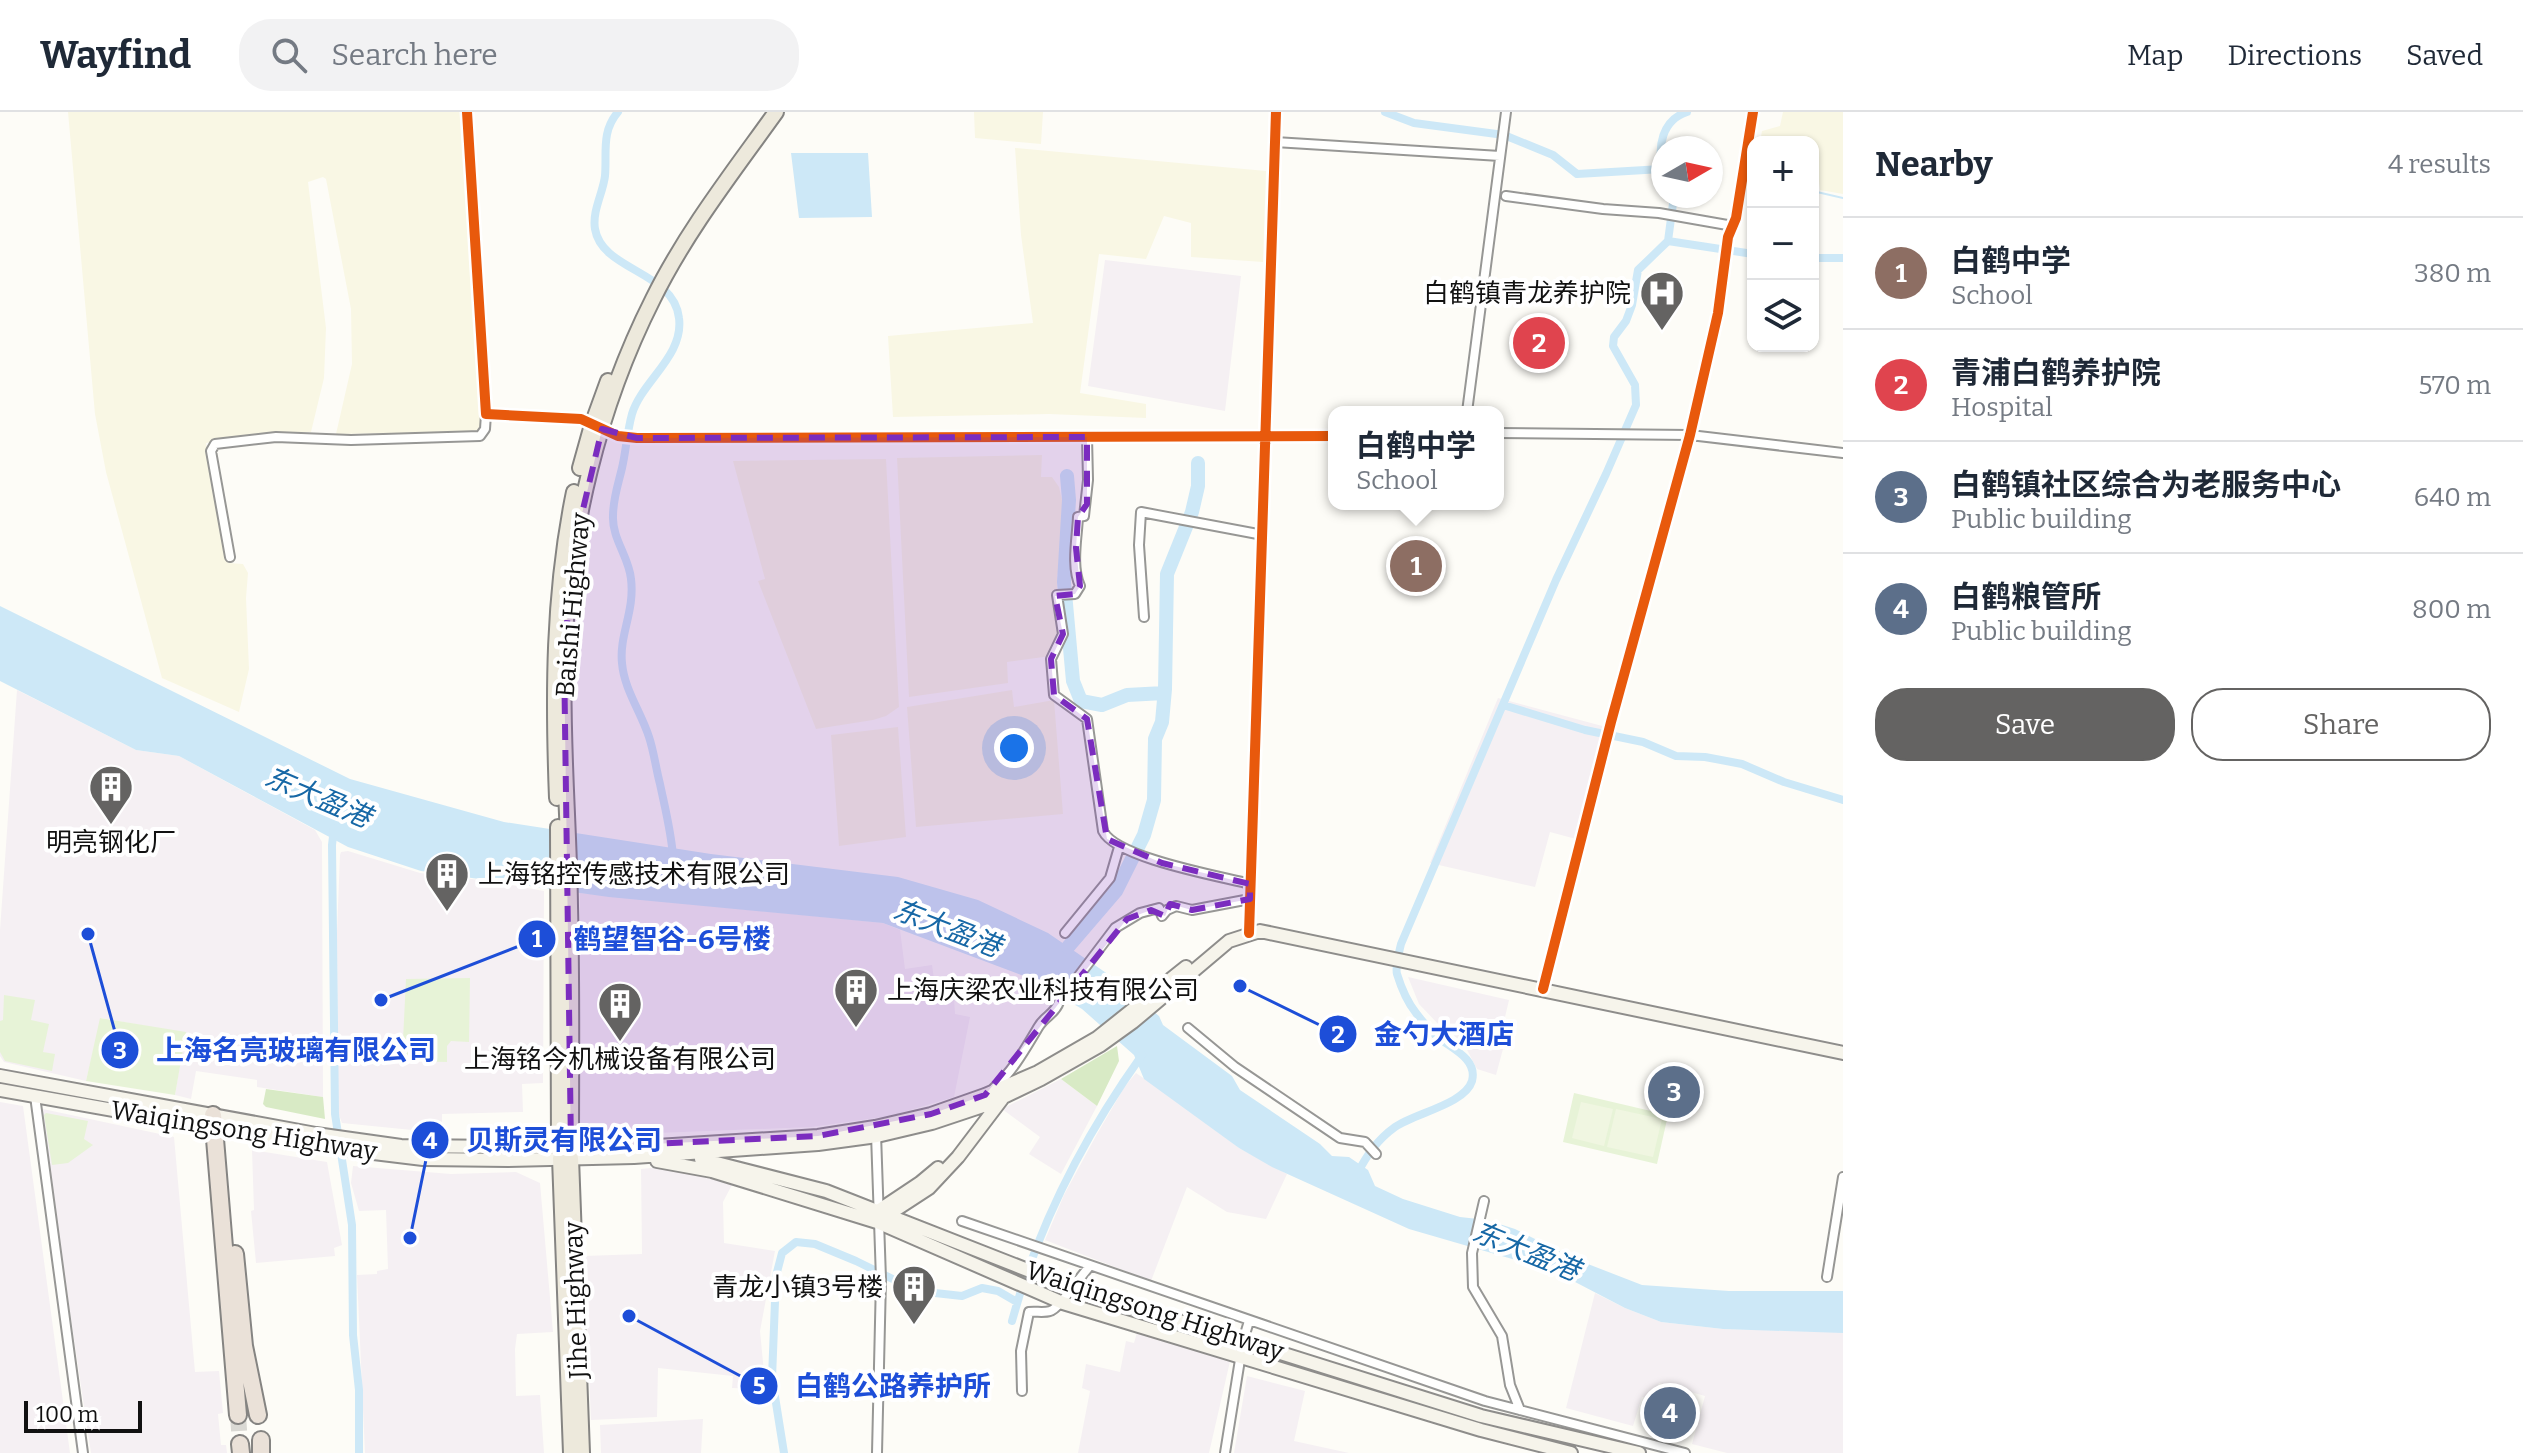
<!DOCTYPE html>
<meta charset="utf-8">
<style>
:root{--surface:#fff;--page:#f2f2f3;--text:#1f2937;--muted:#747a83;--line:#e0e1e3;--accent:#646362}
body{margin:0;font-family:Bitter,"Noto Sans SC",serif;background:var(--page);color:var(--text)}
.controls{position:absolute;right:24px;top:24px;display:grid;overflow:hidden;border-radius:16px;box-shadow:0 2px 6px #0004}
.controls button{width:72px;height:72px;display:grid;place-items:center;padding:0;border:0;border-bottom:2px solid var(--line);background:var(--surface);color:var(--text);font:40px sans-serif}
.compass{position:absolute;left:1651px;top:24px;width:72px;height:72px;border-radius:50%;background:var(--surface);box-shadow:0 2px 6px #0004;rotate:81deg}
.scale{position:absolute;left:24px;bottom:20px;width:118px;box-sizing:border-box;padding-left:8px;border:4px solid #111;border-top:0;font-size:22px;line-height:28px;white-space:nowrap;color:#111;-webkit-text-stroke:6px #fff;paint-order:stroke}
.you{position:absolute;left:1014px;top:636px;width:28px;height:28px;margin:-20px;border:6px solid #fff;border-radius:50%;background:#1a73e8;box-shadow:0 0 0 12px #1a73e833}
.badge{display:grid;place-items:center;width:52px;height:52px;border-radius:50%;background:var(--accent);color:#fff;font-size:26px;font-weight:700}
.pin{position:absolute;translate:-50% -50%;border:4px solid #fff;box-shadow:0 2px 8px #0006}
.popup{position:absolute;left:1328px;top:294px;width:176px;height:104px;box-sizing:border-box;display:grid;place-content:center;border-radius:16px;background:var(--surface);filter:drop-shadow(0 2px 6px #0005);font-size:26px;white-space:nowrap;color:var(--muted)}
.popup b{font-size:30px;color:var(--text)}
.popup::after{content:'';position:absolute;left:50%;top:100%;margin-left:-16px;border:16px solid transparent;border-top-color:var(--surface)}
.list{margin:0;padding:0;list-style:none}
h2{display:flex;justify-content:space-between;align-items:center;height:104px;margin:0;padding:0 32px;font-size:34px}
h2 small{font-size:26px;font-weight:400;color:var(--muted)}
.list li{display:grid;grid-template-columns:52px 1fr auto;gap:24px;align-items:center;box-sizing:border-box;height:112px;padding:0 32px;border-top:2px solid var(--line)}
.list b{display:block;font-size:30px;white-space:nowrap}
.list p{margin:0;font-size:26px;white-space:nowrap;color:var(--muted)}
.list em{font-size:26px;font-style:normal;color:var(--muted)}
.actions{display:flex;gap:16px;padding:24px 32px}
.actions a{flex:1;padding:18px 0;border:2px solid var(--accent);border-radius:32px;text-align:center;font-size:28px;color:var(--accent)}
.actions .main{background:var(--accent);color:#fff}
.icon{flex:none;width:44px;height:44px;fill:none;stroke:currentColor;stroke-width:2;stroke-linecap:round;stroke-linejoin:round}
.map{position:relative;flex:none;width:1843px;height:1341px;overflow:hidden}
header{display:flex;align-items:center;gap:48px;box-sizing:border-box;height:112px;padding:0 40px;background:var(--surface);border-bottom:2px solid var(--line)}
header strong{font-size:38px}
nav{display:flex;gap:44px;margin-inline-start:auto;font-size:28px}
.search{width:560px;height:72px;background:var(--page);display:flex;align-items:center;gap:20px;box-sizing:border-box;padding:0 28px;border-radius:32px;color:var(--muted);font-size:30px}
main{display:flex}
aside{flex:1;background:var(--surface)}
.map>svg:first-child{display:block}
.industrial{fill:#f5f0f3}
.farmland{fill:#f9f7e4}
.green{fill:#e7f3d7}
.forest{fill:#d8eac5}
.pitch{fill:#f0f6e1}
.water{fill:#cde8f7}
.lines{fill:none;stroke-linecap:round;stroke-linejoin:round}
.stream{stroke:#cde8f7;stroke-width:2}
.canal{stroke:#cde8f7;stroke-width:8}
.river{stroke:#cde8f7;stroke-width:14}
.highway-tunnel{stroke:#dad9d4;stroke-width:16;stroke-dasharray:16 8;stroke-linecap:butt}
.street-casing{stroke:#979795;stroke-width:12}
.secondary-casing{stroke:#8e8d8b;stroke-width:16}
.primary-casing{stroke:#858482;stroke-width:18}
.highway-casing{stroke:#858482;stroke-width:20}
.street{stroke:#fffffe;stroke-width:8}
.secondary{stroke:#f6f4eb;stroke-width:12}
.primary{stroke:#ede9dc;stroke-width:14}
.highway{stroke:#eae1d8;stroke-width:16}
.cycleway-casing{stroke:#fff;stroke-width:15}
.cycleway{stroke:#e8590c;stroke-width:10}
.marked{fill:#7b2cbf;fill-opacity:0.2;stroke:#7b2cbf;stroke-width:6;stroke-dasharray:16 10;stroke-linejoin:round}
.labels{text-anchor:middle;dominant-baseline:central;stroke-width:8;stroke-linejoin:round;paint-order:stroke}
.poi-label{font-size:26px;fill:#111;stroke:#fff;text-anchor:end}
.street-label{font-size:26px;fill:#111;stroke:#fff}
.water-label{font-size:28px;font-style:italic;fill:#1768a6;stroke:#fff}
.leader{fill:none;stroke:#1d4ed8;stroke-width:3}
.callout-dot{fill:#1d4ed8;stroke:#fff;stroke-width:3}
.mark-label{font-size:24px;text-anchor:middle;font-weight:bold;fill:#fff}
.callout-label{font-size:28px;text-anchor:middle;font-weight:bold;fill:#1d4ed8;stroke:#fff;stroke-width:8;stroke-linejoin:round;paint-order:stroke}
</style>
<header>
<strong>Wayfind</strong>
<div class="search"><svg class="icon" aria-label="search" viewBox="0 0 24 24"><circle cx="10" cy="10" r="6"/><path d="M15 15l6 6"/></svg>Search here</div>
<nav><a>Map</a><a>Directions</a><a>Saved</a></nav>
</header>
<main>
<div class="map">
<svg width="1843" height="1341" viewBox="0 0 1843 1341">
<rect width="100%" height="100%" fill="#fdfcf7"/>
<path class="industrial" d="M1105,148L1241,164L1225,299L1088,274Z
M17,578L136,638L179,644L315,718L322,730L323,985L257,975V968L196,959L191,987L175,983L185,921L101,906L86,969L4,950L0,944V818Z
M1498,586L1606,615L1576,727L1550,720L1535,775L1430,751Z
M348,739L420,761L489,769L544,779L543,971L522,972L523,1000L442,1002V1021L342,1011L338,1000L337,820L340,743L341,740Z
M580,781L883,811L900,818L905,857L932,853L937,888L954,886L955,902L970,905L954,985L890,1004L811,1015L580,1024Z
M1408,865L1509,888L1498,935L1503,937L1496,963L1477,957L1463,930L1441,915L1419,892Z
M1136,961L1194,1001L1239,1036L1287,1062L1266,1107L1227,1100L1187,1075L1151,1169L1045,1128L1064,1083L1097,1022L1125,974Z
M1061,967L1097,994L1061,1062L1029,1042L1040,1025L1002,997Z
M0,990L23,994L70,1341H0Z
M43,997L174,1025L195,1260L219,1259L223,1301L218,1302L221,1333H226L227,1341H91L40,999Z
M252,1038L327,1050L342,1133L334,1136L335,1144L256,1151L251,1099L254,1098Z
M353,1054L451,1062L516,1060L540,1071L553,1220L517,1222L515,1237L516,1284L540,1283L544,1341H365L357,1163L377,1162V1159L388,1157L386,1098L359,1099L351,1071Z
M670,1054L734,1069L723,1090L724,1131L775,1139L760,1219L765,1271L760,1277L732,1276L733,1264L658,1256L657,1305L591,1308L584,1144L642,1142L641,1057Z
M1595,1181L1625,1196L1661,1210L1723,1217L1843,1220V1341H1727L1692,1332L1705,1284L1659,1271L1653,1287L1642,1285L1633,1314L1566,1296Z
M1138,1217L1231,1245L1209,1341H1078L1090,1279L1082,1276L1086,1252L1120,1260L1126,1229L1134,1231Z
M1247,1264L1305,1279L1294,1329L1349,1341H1234Z
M703,1307L701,1341H601L600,1313Z"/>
<path class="farmland" d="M68,0H463L482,314L479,318L472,320L336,322L352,252L351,197L326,67L323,65L308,70L326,216L324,266L311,320H284L206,331L228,451L243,452L248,461L246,486L249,557L239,600L162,566L106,360L95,302Z
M974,0H1043L1041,32L975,26Z
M1783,0H1843V82L1820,78L1819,69L1813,67V30H1760L1762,19L1780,14Z
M1015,36L1266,59L1263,150L1191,145V111L1164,104L1146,147L1099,142L1080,281L1146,292V306L1049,302L893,305L888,224L1033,211L1021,123Z
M1042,343L1041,365H1052L1059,375L1063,393L1061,451L1057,464V480L1053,483L1061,518L1051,544L1007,550L1008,571L909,585L897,346Z
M886,347L899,595L886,604L873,608L816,617L758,469L765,467L733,349Z
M1012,578L1014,595L1054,588L1063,702L916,715L907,595Z
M898,615L906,725L839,734L831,623Z"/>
<path class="green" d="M470,866L469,930L451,929L447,934V950L402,949L406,867Z
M4,883L35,888L31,908L49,912L43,940L55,942L52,959L5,949L0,940V909L3,908Z
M100,906L186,920L175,983L86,969Z
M1574,981L1668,1003L1657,1052L1563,1030Z
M46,1001L88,1009L84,1027L93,1033L68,1051L52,1053L44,1003Z"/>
<path class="forest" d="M1117,934L1119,949L1097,994L1061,967Z
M266,977L323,985L325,1007L266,995L263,992Z"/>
<path class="pitch" d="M1581,990L1613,997L1604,1034L1572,1026Z
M1616,997L1662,1007L1653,1045L1607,1035Z"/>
<path class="water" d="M791,41H868L872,105L799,106Z
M0,494L350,667L504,710L711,742L898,765L978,788L1048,821L1115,867L1159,904L1163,913L1232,964L1240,978L1320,1032L1332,1044L1349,1045L1368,1058L1375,1074L1403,1087L1460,1105L1487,1108L1515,1117L1575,1147L1642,1173L1729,1179H1843V1221L1723,1217L1661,1210L1625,1196L1554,1159L1409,1117L1272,1055L1239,1036L1144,967L1134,943L1082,897L1029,866L883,811L609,785L421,759L348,735L179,644L136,638L0,569Z"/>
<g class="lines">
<path class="stream" d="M1751,63L1753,64
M1813,72L1817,80L1843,86"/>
<path class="canal" d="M618,0C601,20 607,40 605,64C603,81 592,99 595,117C602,159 674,159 679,206C684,244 642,269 632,302C627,320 626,339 622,356C618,373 613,387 613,404C612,427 629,445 631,467C635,499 619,523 622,551C624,577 641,600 649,625C654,640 656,657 660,672C665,696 671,719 673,744
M1385,0L1414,11L1504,23L1553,43L1577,62L1662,57
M1663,58C1657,35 1662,8 1687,0
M1668,129L1753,142
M1813,146H1843
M1503,593L1585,618L1643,630L1676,644L1705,645L1742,652L1784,670L1843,688
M334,716L332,733L335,1002L352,1113L353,1223L359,1278V1341
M1357,1062C1367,1043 1377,1028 1395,1015C1415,1001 1465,992 1472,969C1478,946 1450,936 1436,924C1429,917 1422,909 1416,901C1408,891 1401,875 1397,862C1395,854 1399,841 1401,832L1556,468L1606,362L1636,293L1635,273L1613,234L1614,225L1626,209L1632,193L1638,158L1668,129L1674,84
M1012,1209C1038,1114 1085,1023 1142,943
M784,1341L772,1266L776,1164L782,1141L796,1130L815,1132L856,1149L917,1179L962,1184L982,1176L998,1179L1017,1190"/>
<path class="river" d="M1067,364L1069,388L1064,470L1073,569L1081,589L1102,593L1127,583L1164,581
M1068,835L1116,779L1144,723L1154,688L1155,627L1162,610L1165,577L1167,462L1192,400L1198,374V351"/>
<path class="highway-tunnel" d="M238,1303L240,1332"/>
<g class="street-casing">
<path id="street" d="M467,0L486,302L581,307L618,324L637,326L1334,324
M1275,30L1500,44
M1506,84L1603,97L1659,101L1733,114
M1467,300L1506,0
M1498,321L1690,323L1843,341
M1087,325L1088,368L1084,404L1078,405C1077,427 1071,454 1080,474L1075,482L1057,483L1063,522L1051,547L1054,583L1087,607L1103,719C1116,746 1219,764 1250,772
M230,445L211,339L215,332L276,325L351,328L480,324L485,317L486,302
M1144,505L1139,433L1141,400L1263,423
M1065,821L1110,766L1119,735
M1249,821L1276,0
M1543,877L1611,610L1690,323L1718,201L1728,125L1736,106L1753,0
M1188,916L1235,955L1340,1026L1365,1030L1376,1042
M994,976C1014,958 1025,937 1039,914C1045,904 1055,902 1059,890L1115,816L1140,801L1159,796L1162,804L1167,798L1176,794L1192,798L1250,787
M35,984L83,1341
M876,1022L881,1167L877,1341
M1484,1089L1472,1141L1473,1175L1502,1224L1510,1273L1520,1298
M962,1109L1485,1289L1685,1341
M1827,1165L1843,1065
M1022,1279L1021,1239L1029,1200C1035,1199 1044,1201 1050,1199C1059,1197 1081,1163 1090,1154
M1225,1341L1243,1229L1249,1209"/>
</g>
<g class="secondary-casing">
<path id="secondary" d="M0,964L316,1022L401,1034L625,1036L818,1024L875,1015L931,1002L985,983L1038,960L1097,926L1186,855
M0,978L316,1034L423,1047L508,1048L634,1045L818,1032L877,1024L932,1011L989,992L1041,967L1101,933L1133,910L1229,829L1260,819L1843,941
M701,1047L826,1079L1071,1175L1481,1304L1639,1341
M657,1049L712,1059L877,1110L1063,1191L1481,1318L1571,1341
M878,1099L920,1071L938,1056
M883,1106L929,1076L958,1045L1002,987"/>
</g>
<g class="primary-casing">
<path id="primary" d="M580,356L592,313L608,269
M557,686C553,583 553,482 574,380
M558,715L559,1036
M571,1036C571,955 572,875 570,794C569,710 561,625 564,541C569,418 598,296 653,187C686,120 733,60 776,0
M560,1046L571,1341
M571,1046L582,1341"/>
</g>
<g class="highway-casing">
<path id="highway" d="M213,1003L238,1303
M235,1142L244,1234L258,1303
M261,1328V1341
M240,1332L241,1341"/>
</g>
<use href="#street" class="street"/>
<use href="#secondary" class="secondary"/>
<use href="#primary" class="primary"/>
<use href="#highway" class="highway"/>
<g class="cycleway-casing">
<path id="cycleway" d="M467,0L486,302L581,307L618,324L637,326L1334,324
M1249,821L1276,0
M1543,877L1611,610L1690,323L1718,201L1728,125L1736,106L1753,0"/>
</g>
<use href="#cycleway" class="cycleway"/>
</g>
<path class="marked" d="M602,317L637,326L1087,325V392L1078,405L1076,436L1080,474L1075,482L1055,484L1063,522L1051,547L1054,583L1087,607L1107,727L1162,751L1250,772V787L1192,798L1170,792L1165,804L1151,798L1127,807L985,983L931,1002L818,1024L571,1036L564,541L575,431Z"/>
<defs>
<g id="hospital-pin" transform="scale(2.3)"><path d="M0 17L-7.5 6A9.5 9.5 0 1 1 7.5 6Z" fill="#646362" stroke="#fff"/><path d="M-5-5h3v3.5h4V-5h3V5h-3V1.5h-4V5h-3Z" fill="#fff"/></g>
<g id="building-pin" transform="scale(2.3)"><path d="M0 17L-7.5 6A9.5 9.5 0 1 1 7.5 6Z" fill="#646362" stroke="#fff"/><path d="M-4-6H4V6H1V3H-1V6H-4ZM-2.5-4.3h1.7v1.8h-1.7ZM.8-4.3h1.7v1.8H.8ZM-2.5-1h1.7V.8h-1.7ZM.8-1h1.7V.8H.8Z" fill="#fff"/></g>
</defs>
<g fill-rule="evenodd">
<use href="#hospital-pin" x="1662" y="181"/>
<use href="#building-pin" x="111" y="675"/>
<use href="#building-pin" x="447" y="762"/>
<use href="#building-pin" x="856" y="878"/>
<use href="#building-pin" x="620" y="892"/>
<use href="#building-pin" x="914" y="1175"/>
</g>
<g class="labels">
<g class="poi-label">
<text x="1631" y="181">白鹤镇青龙养护院</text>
<text x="111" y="730" text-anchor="middle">明亮钢化厂</text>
<text x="478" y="762" text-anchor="start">上海铭控传感技术有限公司</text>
<text x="887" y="878" text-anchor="start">上海庆梁农业科技有限公司</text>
<text x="620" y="947" text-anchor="middle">上海铭今机械设备有限公司</text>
<text x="883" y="1175">青龙小镇3号楼</text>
</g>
<g class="street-label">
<text transform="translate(573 493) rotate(-85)">Baishi Highway</text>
<text transform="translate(244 1019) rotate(9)">Waiqingsong Highway</text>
<text transform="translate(576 1188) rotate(-92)">Jihe Highway</text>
<text transform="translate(1155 1199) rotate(18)">Waiqingsong Highway</text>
</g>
<g class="water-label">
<text transform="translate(318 685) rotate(23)">东大盈港</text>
<text transform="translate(947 816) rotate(21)">东大盈港</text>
<text transform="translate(1526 1139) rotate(22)">东大盈港</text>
</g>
</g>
<path class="leader" d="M381 888L537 827M1240 874L1338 922M88 822L120 938M410 1126L430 1028M629 1204L759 1274"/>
<g class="callout-dot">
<circle cx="381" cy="888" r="8"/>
<circle cx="1240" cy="874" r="8"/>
<circle cx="88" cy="822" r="8"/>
<circle cx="410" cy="1126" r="8"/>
<circle cx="629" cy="1204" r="8"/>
<circle cx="537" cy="827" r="20"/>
<circle cx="1338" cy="922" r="20"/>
<circle cx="120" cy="938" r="20"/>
<circle cx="430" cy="1028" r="20"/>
<circle cx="759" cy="1274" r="20"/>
</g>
<g class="mark-label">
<text x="537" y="835">1</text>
<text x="1338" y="931">2</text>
<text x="120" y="947">3</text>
<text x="430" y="1037">4</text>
<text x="759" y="1282">5</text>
</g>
<g class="callout-label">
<text x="672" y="837">鹤望智谷-6号楼</text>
<text x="1444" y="932">金勺大酒店</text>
<text x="296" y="948">上海名亮玻璃有限公司</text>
<text x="564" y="1038">贝斯灵有限公司</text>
<text x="893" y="1284">白鹤公路养护所</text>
</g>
</svg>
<div class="controls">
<button>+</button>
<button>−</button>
<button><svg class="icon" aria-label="layers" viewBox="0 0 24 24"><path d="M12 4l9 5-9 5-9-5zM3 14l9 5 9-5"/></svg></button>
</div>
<svg class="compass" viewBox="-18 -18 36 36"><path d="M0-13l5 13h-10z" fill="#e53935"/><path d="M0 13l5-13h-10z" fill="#747a83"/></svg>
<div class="scale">100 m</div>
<div class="you"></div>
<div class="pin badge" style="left:1416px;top:454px;background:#8d6e63">1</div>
<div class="popup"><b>白鹤中学</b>School</div>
<div class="pin badge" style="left:1539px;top:231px;background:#e0444e">2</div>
<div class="pin badge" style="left:1674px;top:980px;background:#5c6f8a">3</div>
<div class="pin badge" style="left:1670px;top:1301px;background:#5c6f8a">4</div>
</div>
<aside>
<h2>Nearby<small>4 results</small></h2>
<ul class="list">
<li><span class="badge" style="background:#8d6e63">1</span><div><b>白鹤中学</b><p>School</p></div><em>380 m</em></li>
<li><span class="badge" style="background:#e0444e">2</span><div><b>青浦白鹤养护院</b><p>Hospital</p></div><em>570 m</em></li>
<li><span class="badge" style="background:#5c6f8a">3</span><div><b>白鹤镇社区综合为老服务中心</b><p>Public building</p></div><em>640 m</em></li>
<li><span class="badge" style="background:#5c6f8a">4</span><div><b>白鹤粮管所</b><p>Public building</p></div><em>800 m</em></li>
</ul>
<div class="actions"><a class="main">Save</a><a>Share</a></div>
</aside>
</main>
